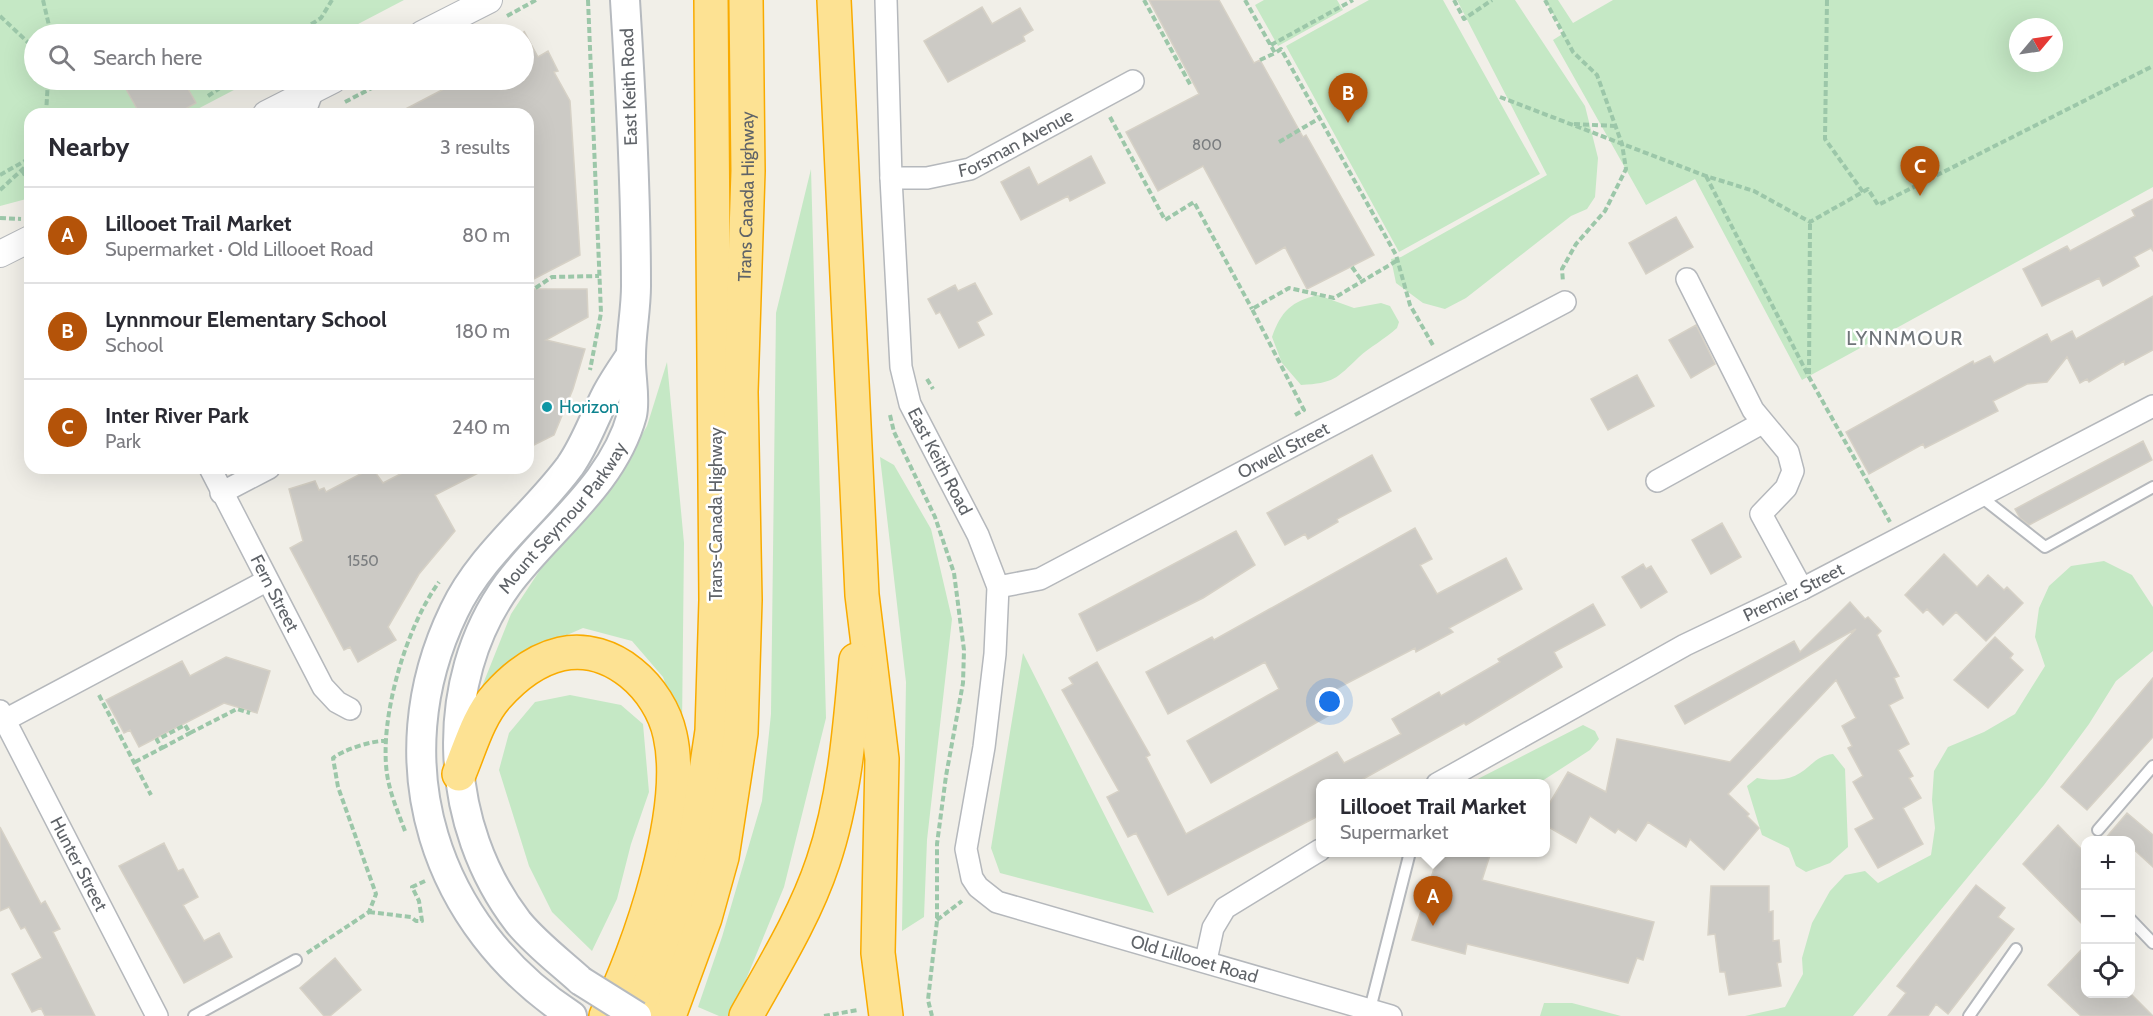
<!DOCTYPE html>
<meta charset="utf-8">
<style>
:root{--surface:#fff;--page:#f2f2f3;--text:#2b2b33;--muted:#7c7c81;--line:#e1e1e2;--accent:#b45309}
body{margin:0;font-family:Cabin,sans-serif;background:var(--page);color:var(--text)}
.controls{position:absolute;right:18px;bottom:18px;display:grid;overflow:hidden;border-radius:12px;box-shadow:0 6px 24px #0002}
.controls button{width:54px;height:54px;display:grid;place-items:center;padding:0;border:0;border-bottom:2px solid var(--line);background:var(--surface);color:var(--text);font:30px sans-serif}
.compass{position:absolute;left:2009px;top:18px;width:54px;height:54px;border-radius:50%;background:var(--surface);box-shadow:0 6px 24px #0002;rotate:61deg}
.you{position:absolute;left:1330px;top:702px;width:21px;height:21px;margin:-15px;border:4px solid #fff;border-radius:50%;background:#1a73e8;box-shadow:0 0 0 9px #1a73e833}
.badge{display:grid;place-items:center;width:39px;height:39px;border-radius:50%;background:var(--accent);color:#fff;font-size:20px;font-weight:700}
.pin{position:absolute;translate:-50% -50px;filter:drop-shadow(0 2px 3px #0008)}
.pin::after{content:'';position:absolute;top:32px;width:21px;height:18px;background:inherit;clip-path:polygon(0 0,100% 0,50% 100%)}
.popup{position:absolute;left:1316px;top:779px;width:234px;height:78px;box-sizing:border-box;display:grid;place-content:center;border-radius:12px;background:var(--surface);filter:drop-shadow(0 2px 4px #0005);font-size:20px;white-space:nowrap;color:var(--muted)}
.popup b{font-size:22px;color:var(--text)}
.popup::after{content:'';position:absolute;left:50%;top:100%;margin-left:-12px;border:12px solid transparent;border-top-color:var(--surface)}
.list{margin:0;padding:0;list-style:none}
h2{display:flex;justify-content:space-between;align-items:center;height:78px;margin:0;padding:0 24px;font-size:26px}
h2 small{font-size:20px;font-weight:400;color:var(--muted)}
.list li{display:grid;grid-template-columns:39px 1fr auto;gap:18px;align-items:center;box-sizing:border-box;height:96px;padding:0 24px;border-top:2px solid var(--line)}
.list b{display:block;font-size:22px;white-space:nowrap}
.list p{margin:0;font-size:20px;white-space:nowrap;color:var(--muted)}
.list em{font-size:20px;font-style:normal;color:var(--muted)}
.icon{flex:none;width:33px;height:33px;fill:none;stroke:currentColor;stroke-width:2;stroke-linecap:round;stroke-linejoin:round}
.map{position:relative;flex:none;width:2153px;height:1016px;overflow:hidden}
.search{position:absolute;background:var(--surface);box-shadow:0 6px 24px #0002;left:24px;top:24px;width:510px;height:66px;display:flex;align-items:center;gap:15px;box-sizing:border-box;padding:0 21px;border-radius:33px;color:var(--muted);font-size:22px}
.panel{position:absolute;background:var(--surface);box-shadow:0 6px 24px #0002;left:24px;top:108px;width:510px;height:366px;border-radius:18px}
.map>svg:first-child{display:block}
.green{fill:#c5e8c5;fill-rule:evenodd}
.building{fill:#cccac5;stroke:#d6d1c6;stroke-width:1.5}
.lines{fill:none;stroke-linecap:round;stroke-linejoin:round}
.service-casing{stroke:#b5b8bc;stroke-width:14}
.minor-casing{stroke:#b5b8bc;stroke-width:24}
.tertiary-casing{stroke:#b5b8bc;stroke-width:28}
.secondary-casing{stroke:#b6babf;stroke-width:32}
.motorway-casing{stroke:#f9ab00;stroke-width:36}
.path{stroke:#9cc7a9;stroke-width:4;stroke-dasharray:6 3;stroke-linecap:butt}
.service{stroke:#fff;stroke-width:10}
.minor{stroke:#fff;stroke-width:21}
.tertiary{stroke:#fff;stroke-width:26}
.secondary{stroke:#fff;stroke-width:28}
.motorway{stroke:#fde293;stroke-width:33}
.secondary-bridge-casing{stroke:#b6babf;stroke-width:32;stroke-linecap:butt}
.secondary-bridge{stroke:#fff;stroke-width:28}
.culture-dot{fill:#0f9aa8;stroke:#fff;stroke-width:2}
.labels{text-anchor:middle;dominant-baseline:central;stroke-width:5;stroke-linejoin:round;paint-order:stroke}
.number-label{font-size:15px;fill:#7a7d7f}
.street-label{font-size:18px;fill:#5f6368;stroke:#fff}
.culture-label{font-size:18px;fill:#0d838f;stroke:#fff;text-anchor:start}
.neighbourhood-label{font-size:20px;letter-spacing:1.5px;fill:#70757a;stroke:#fff}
</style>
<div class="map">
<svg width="2153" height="1016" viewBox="0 0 2153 1016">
<rect width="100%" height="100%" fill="#f1efe8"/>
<path class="green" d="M0,0H404L339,34H34V80H253L188,114H30V198L0,206Z
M1264,0H1337L1343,10L1278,46L1255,5Z
M1369,0H1443L1540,174L1399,252L1286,46Z
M1457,0H1515L1585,106L1598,158L1595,197L1587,209L1571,216L1466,298L1445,309L1423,303L1396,283L1391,259L1401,257L1547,175Z
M1545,0H1558L1573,23L1613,0H2153V187L1802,380L1695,179L1646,205L1553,40L1564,33ZM2018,27H2054V63H2018Z
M811,169L826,718L784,887L731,1016H719L698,1007L722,937L762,801L771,714L776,313Z
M1318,295L1354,308L1381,303L1390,306L1399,322L1397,328C1385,339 1370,347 1359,357C1336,379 1334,383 1301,385L1282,363L1272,337C1281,311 1292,301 1318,295Z
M667,362L684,543L682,727L663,677L632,641L583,628L542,646L497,683L481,689L511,614L540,570L621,470L647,426Z
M880,457L894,465L931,529L952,619L927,840L924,917L902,931L906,682Z
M2104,561L2132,575L2153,607V651L2116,681L2089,724L2044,785L1853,1016H1745L1785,1007L1803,974L1802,958L1812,923L1830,891L1845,875L1865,871L1878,883L1931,855L1935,828L1932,800L1934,771L1948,747L1984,732L2015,714L2045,666L2035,637L2039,608L2049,586L2071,566Z
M1023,653L1154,913L1000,873L991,848Z
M570,695L621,705L643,724L649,792L631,844L617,899L592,951L552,912L529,866L499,770L509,733L535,702Z
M1583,725L1595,731L1599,739L1590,750L1539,783H1470Z
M1833,754L1845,769L1848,847L1830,863L1806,872L1796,866L1789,848L1762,835L1747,786L1757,778C1771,781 1788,781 1800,773C1813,765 1816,756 1833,754Z
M1544,1003H1572L1621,1016H1540Z"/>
<path class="building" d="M1149,0H1219L1254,63L1260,60L1303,137L1306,135L1374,255L1307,289L1285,247L1256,264L1203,166L1158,191L1126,132L1199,94Z
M982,7L992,24L1020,8L1033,30L1023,36L1025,41L948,82L924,41Z
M524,31L538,57L548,51L558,71L554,72L570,101L580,255L528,282V114H396L461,80H524Z
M121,80H183L196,103L176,114H140Z
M1091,156L1105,183L1070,201L1068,196L1021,220L1001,182L1029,167L1038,185Z
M2153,199V251L2151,248L2134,257L2139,266L2103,286L2099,278L2042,306L2023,269L2067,246L2070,251L2135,216L2132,210Z
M1676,217L1693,247L1646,274L1629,243Z
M975,283L992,314L977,322L984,335L959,348L940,312L936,314L928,299L955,285L958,291Z
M528,289H587L588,317L546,340L585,349L573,389L554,435L528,448Z
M2153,296V350L2125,365L2124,361L2089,382L2087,379L2080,383L2067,357L2047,382L2027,384L1993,401L1998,411L1925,448L1923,444L1869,474L1846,432L1973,361L1974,364L1990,356L1994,363L2047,334L2051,342L2072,331L2076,339Z
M1696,325L1715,364L1691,378L1669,340Z
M1637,375L1654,406L1608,430L1591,399Z
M2143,441L2152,460L2029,525L2020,518L2015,509Z
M1372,455L1391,491L1337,519L1338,522L1308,539L1305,534L1285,545L1267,513Z
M372,468L383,483L412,468H488L435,495L455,531L419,574L388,627L396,640L358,662L350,647L344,650L290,548L303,541L289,489L315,481L319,490L324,488L326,492Z
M1722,523L1741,557L1711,574L1692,540Z
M1415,528L1432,559L1420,565L1437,594L1506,558L1522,589L1449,628L1453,632L1416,652L1415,648L1332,691L1342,708L1211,783L1187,741L1279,689L1265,662L1168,714L1146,672L1212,637L1214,640Z
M1236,531L1255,565L1203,598L1097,651L1079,614Z
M1944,554L1977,587L1988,575L2004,590L2007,587L2023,603L1986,641L1956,612L1943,625L1927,609L1923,613L1905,595Z
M1643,564L1646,569L1651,566L1667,592L1641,608L1622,577Z
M1850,602L1865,619L1868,617L1881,631L1877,635L1899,676L1894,678L1903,698L1889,705L1909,744L1898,750L1913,776L1909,778L1921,798L1903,808L1923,844L1878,868L1855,829L1874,819L1853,782L1863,776L1848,748L1852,746L1842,726L1856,718L1836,680L1728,794L1749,814L1747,816L1759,828L1724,870L1690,839L1686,847L1648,822L1636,841L1618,829L1615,833L1590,816L1576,843L1545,825V811L1568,772L1606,792L1617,739L1730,762L1856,629L1685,724L1675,706L1794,641L1800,652Z
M1593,604L1605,625L1554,652L1562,667L1466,725L1464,723L1356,783H1320V815L1168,895L1136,833L1128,837L1107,797L1119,791L1062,690L1073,684L1069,678L1097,662L1150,755L1146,757L1186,834L1337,752L1344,763L1401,734L1392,719L1439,692L1441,696L1500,662L1498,659Z
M1995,637L2013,654L2010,658L2023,670L1988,708L1954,680Z
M226,657L270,671L257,713L224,703L139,747L130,730L124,733L106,700L182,661L190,676Z
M2153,678V737L2087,810L2061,787Z
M2127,813L2153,835V867L2130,846V840H2104Z
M2058,825L2085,853V927L2023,864Z
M0,827L41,904L45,901L60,929L53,932L95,1016H45L41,1008L32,1012L12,974L42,958L25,927L21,929L9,907L0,911Z
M164,843L178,871L183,869L198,897L183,905L204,941L219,933L232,957L184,983L119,866Z
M1439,852H1491L1482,880L1654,922L1643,960L1637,958L1628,983L1467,944L1465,954L1412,940Z
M1976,885L2005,908L1998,917L2014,929L1948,1014L1936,1004L1928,1016H1888L1906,993L1897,986Z
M1711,886H1769V912L1773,911V941L1779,940L1781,962L1777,963L1781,986L1729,995L1725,972H1720L1715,934L1708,935Z
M2085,946V993H2130L2153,1016H2081L2048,985Z
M335,958L361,990L330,1016H324L300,988Z"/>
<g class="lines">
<g class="service-casing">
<path id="service" d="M1980,496L2045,547L2153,487
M2098,830L2153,766
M2130,919L2153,943
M1370,1009L1410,852
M194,1016L296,960
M1969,1016L2016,949"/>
</g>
<g class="minor-casing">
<g id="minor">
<path id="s1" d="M886,0L891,178L901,367L910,404L978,535L998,587L995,654L984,747L966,849L972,878L978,887L997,902L1391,1016"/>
<path d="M304,114L313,90"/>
<path id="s2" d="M891,178H927L970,169L1133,81"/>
<path d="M1687,279L1753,410L1788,452L1793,471L1786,488L1761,514L1802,589"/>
<path id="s3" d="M210,468L323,687L337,702L350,709"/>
<path d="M1657,481L1762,423"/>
<path d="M221,493L269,468"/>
<path id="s4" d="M998,587L1040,579L1565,302"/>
<path id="s5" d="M0,711L157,1016"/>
<path d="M5,720L266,581"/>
<path id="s6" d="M1437,784L1685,645L1802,589L2153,406"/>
<path d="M1206,960L1213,928L1225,908L1320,850"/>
</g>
</g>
<g class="tertiary-casing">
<path id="tertiary" d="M422,34L489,0
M266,114L333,80
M0,254L30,239"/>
</g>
<g class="secondary-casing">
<g id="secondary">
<path id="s7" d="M581,981C560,962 536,944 518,922C444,826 436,683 508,584C549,529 613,485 632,415C636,398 630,375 631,356C631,333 636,310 636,286C636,191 631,95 625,0"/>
<path d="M572,1016C434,926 381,762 454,611C481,554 533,516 570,466C586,443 594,418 607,393C614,380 623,367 631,355"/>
</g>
</g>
<g class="motorway-casing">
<g id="motorway">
<path d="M834,0L862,595L882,759L878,953L886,1016"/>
<path d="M459,774C470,748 478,717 497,696C514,677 535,660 561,654C612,643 660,688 670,735C687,810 640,947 606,1016"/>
<path d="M638,1016L678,909L694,851L712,731L716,600L711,0"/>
<path id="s8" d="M669,1016L705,918L722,857L741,733L745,600L741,392L748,171L746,0"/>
<path d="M746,1016C774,966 805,916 823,862C845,797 850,727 856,660"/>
</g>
</g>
<path class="path" d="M43,0L51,34
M588,0L601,313L590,370
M1144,0L1191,86
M1245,0L1275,53L1281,49L1396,255L1410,305L1434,347
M1454,0L1464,19L1492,0
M1545,0L1573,52L1597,75L1622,144L1626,169L1605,211L1576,244L1562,269L1563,282
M1827,0L1825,139L1863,192
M0,16L34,48
M507,16L536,0
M296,34L321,18L332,0
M1271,45L1353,0
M1260,60L1275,53
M208,96L232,80
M1500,97L1706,176L1754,191L1810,222L1868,189L1878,205L2153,66
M345,102L387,80
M46,114L48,80
M1110,117L1165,220L1194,202L1252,309
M1574,124L1615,126
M1279,142L1318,119
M22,170L30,185
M0,175L30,158
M1706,176L1809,377L1890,522
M0,190L25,167L30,158
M0,218L21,219
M1352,267L1362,281
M528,293L552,277L599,276
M1809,374L1810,222
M927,379L933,389
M890,415L894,432L935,517L954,573L964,650L963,683L946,776L937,844V921L928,1000L932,1016
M1295,415L1304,410L1252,309L1289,288L1334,298L1398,260
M99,695L151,795
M162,748L190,733
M135,762L162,748L157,740L185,725L190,733L237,709L250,713
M405,831C398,812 390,794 387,774C379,718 406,627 439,582
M369,912L411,917L416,921H422L419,901L412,887L425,881
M937,920L962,901
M307,953L369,912L376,894L338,787L333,758C343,750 373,740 386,741
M824,1016L858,1010"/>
<use href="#service" class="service"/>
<use href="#minor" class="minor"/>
<use href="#tertiary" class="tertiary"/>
<use href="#secondary" class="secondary"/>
<use href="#motorway" class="motorway"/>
<g class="secondary-bridge-casing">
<path id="secondary-bridge" d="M581,981L637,1016"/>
</g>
<use href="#secondary-bridge" class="secondary-bridge"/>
</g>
<circle class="culture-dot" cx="547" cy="407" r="6"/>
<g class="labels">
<g class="number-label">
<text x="1207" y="145">800</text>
<text x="363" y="561">1550</text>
</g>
<g class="street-label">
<text transform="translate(629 87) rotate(-92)">East Keith Road</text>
<text stroke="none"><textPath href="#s2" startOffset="132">Forsman Avenue</textPath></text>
<text stroke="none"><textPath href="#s8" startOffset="830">Trans Canada Highway</textPath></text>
<text stroke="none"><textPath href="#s4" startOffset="318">Orwell Street</textPath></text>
<text stroke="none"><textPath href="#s1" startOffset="470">East Keith Road</textPath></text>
<text transform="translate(716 514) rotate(-90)">Trans-Canada Highway</text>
<text stroke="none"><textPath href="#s7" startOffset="534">Mount Seymour Parkway</textPath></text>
<text stroke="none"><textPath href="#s6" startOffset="405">Premier Street</textPath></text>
<text stroke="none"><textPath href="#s3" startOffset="141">Fern Street</textPath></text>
<text stroke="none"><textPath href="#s5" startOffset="172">Hunter Street</textPath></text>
<text stroke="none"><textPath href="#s1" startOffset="1143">Old Lillooet Road</textPath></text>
</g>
<g class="culture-label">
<text x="559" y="407">Horizon</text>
</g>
<g class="neighbourhood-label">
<text x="1905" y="338">LYNNMOUR</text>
</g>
</g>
</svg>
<div class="controls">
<button>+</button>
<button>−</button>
<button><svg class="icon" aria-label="locate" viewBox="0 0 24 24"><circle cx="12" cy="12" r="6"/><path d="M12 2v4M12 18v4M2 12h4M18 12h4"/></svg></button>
</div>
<svg class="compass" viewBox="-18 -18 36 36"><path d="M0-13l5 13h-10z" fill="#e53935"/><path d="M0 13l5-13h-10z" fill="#7c7c81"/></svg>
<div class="you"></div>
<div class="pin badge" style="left:1433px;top:926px">A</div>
<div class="popup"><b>Lillooet Trail Market</b>Supermarket</div>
<div class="pin badge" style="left:1348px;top:123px">B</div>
<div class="pin badge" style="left:1920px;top:196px">C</div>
<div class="search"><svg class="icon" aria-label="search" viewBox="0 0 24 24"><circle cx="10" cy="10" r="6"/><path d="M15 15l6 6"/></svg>Search here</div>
<section class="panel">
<h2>Nearby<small>3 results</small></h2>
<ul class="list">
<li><span class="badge">A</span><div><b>Lillooet Trail Market</b><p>Supermarket · Old Lillooet Road</p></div><em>80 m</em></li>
<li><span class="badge">B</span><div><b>Lynnmour Elementary School</b><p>School</p></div><em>180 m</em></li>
<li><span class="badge">C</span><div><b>Inter River Park</b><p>Park</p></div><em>240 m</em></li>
</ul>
</section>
</div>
